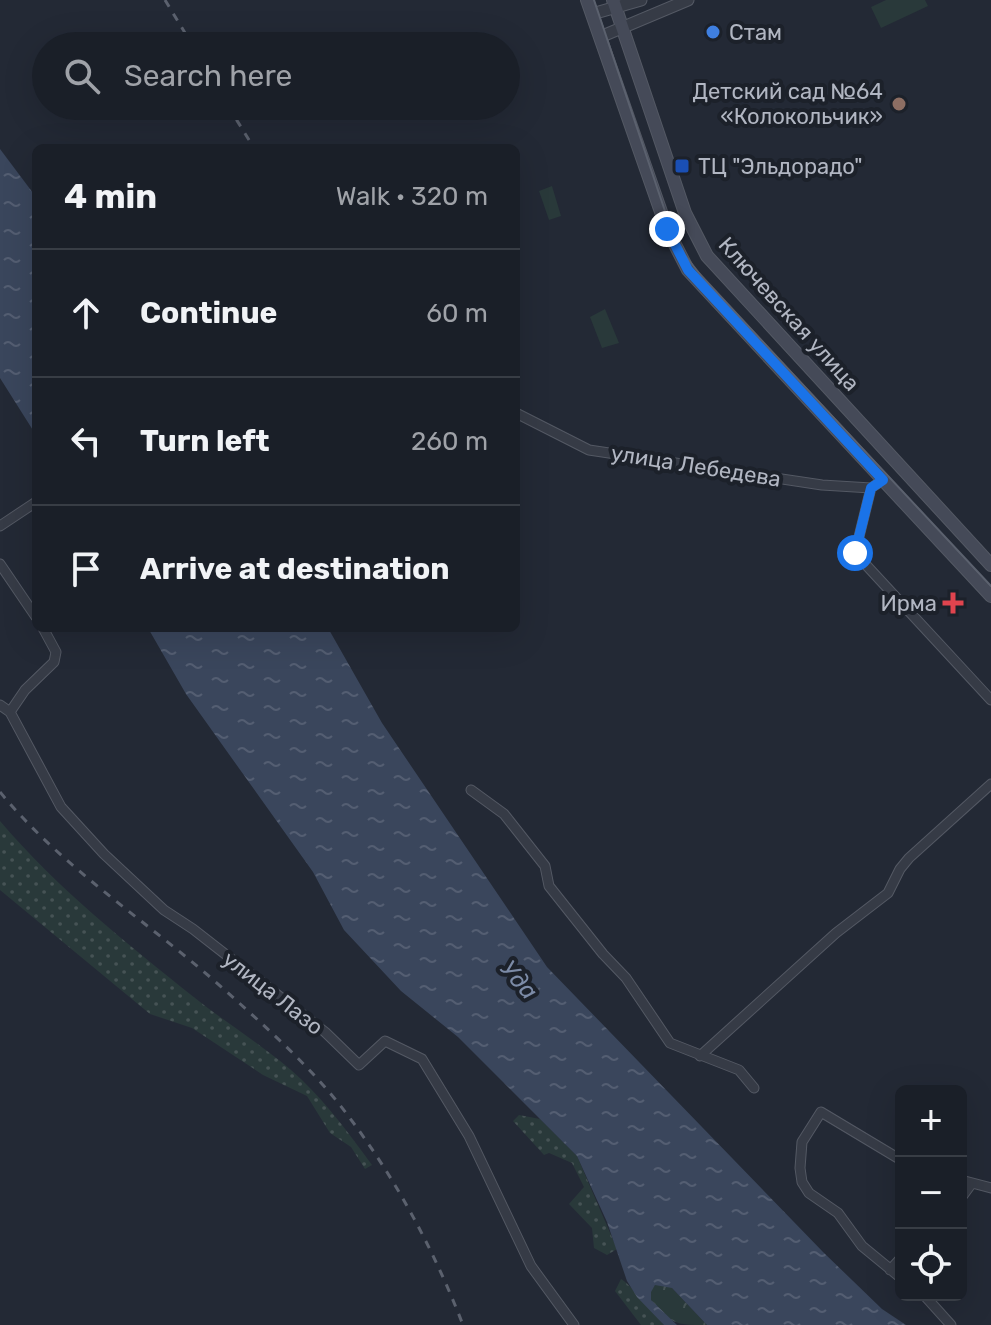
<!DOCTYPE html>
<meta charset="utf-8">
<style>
:root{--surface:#1a1f28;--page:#232730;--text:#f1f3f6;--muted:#9fa2a8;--line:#383d45}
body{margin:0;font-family:Rubik,sans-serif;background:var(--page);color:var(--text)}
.controls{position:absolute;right:24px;bottom:24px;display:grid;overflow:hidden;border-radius:12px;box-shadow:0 8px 32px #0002}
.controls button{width:72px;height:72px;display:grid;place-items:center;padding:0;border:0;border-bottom:2px solid var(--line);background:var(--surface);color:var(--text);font:40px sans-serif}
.stop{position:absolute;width:24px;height:24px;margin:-18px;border:6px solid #1a73e8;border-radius:50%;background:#fff}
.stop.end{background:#1a73e8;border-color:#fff;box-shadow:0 2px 8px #0008}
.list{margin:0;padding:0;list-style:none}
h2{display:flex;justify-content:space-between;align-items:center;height:104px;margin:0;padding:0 32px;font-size:34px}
h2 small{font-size:26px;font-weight:400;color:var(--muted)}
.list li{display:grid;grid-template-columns:52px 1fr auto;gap:24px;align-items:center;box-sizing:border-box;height:128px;padding:0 32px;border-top:2px solid var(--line)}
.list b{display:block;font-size:30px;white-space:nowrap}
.list em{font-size:26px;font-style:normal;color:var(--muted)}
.icon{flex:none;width:44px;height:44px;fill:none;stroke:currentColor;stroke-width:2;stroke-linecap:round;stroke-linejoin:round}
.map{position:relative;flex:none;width:991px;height:1325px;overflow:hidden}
.search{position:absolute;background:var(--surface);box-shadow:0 8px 32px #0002;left:32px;top:32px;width:488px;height:88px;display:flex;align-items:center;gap:20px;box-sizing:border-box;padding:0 28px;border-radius:44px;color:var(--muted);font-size:30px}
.panel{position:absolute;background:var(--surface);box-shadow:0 8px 32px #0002;left:32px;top:144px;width:488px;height:488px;border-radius:12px}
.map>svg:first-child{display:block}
.grass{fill:url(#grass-dots)}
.forest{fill:url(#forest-crowns)}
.pitch{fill:#29393a}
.water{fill:url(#water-ripples)}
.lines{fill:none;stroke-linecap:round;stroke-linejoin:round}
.minor-casing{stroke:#545964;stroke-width:11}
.tertiary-casing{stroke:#545964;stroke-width:13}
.secondary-casing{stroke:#545964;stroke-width:14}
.minor{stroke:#363b46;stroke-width:9}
.tertiary{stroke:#363b46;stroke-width:11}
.secondary{stroke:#454a58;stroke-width:12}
.tram{stroke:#5b616e;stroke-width:2}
.rail{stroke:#5b616e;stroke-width:3;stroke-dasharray:8 8;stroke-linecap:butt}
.route{stroke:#1a73e8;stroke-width:10}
.shop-dot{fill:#3f7fe0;stroke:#1c212a;stroke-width:3}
.education-dot{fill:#8d6e63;stroke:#1c212a;stroke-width:3}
.transit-dot{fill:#1a4fb4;stroke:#1c212a;stroke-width:3}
.health-dot{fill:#e0444e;stroke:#1c212a;stroke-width:3}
.labels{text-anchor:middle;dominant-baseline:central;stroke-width:8;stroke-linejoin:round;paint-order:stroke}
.poi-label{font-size:22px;fill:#b1b6c2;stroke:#1c212a;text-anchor:start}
.street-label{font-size:22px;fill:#b1b6c2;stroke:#1c212a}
.water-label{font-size:24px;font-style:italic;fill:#7c8ba7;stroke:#1c212a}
</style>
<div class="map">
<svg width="991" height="1325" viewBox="0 0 991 1325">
<defs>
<pattern id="grass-dots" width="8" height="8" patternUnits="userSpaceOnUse" patternTransform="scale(2)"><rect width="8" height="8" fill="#29393a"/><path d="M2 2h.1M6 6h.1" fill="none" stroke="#465355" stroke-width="1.8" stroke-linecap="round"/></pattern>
<pattern id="forest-crowns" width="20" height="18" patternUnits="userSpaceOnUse" patternTransform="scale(2)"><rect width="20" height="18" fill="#29393a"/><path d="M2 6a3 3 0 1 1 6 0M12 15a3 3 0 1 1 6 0" fill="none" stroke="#465355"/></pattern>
<pattern id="water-ripples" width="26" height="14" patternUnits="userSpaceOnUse" patternTransform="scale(2)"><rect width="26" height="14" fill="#3a465c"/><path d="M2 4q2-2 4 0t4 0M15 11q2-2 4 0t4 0" fill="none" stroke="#545e72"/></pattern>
</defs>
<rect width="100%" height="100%" fill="#232935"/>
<path class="grass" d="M0,821C57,888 126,943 195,998C230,1026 269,1049 302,1080C329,1106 350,1135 372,1165L365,1169L351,1147L330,1133L307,1096L263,1075L192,1028L150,1014L0,890Z
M519,1115L540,1119L577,1156L617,1249L607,1255L594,1248L592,1228L569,1204L584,1187L572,1163L549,1153L544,1155L513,1121Z
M621,1279C628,1282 658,1317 664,1325H641L615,1291Z"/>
<path class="forest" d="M662,1284L672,1288L707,1325C673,1325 673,1324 651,1300L650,1292L655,1285Z"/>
<path class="pitch" d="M886,0H925L928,6L881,28L871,7Z
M552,186L561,216L549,220L539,191Z
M605,309L619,343L602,348L590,317Z"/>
<path class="water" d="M0,149L36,197V435L0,378Z
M148,628H328L382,723L547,967L823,1252L882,1309L906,1325H707L672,1288L655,1285L651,1292V1300L677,1325H664L637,1297L627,1281L607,1222L577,1156L458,1037L401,991L344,930L313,872L186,694Z"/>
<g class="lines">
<g class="minor-casing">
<path id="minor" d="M516,413L589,450L822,485L871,488L883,480
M871,488L855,553L991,700
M0,526L36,502
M0,564L36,617
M0,705L10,712
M10,712L61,807L104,854L164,910L193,929L325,1032L359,1065L385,1041L422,1059L469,1136L531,1266L574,1325
M10,712L25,690L54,662L56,652L43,628
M471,790L504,814L545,866L549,886L603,954L626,978L670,1043L739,1070L754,1088
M700,1056L836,933L888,893L900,869L909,858L991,784
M901,1160L821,1112L802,1142L800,1168L802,1182L809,1193L838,1213L862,1246L901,1278
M961,1180L991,1188
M961,1198L972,1183
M890,1270L901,1258
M924,1295L951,1325"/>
</g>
<g class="tertiary-casing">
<path id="tertiary" d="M592,14L641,0
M600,37L688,0"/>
</g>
<g class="secondary-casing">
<path id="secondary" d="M587,0L667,229L688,270L991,596
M613,0L685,213L707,256L991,565"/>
</g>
<use href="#minor" class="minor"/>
<use href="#tertiary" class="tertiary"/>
<use href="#secondary" class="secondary"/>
<path class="tram" d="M594,0L669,223L685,255L702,277L991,586"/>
<path class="rail" d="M165,0L193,46
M228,106L254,148
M0,792C65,871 152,924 227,992C268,1029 313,1069 346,1113C395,1177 434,1250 463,1325"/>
</g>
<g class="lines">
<path class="route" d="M667,229L688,270L883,480L871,488L855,553"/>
</g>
<circle class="shop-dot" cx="713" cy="32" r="8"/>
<circle class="education-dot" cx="899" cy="104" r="8"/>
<rect class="transit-dot" x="674" y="158" width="16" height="16" rx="4"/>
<path class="health-dot" d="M949 591h8v8h8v8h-8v8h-8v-8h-8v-8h8z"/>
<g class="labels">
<g class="poi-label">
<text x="729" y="32">Стам</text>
<text x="883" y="91" text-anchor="end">Детский сад №64<tspan x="883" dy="25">«Колокольчик»</tspan></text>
<text x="698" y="166">ТЦ "Эльдорадо"</text>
<text x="937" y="603" text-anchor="end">Ирма</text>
</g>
<g class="street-label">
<text transform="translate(789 314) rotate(48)">Ключевская улица</text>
<text transform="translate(696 466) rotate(9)">улица Лебедева</text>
<text transform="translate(273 993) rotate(38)">улица Лазо</text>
</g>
<g class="water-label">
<text transform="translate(519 980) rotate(49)">Уда</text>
</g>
</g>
</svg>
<div class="controls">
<button>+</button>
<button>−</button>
<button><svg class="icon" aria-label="locate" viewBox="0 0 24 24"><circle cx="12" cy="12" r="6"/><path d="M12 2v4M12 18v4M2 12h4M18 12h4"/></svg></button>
</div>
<div class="stop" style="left:855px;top:553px"></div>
<div class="stop end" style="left:667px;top:229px"></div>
<div class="search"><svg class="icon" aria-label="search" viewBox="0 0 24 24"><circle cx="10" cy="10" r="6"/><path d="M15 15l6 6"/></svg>Search here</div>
<section class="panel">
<h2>4 min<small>Walk · 320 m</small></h2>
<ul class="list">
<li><svg class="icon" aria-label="ahead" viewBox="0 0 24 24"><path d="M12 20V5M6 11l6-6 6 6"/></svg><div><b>Continue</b></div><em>60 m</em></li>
<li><svg class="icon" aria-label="left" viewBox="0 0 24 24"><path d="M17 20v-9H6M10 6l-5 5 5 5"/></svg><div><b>Turn left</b></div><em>260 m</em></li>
<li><svg class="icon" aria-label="arrive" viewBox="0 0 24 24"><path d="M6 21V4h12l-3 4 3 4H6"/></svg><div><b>Arrive at destination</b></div></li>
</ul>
</section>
</div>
